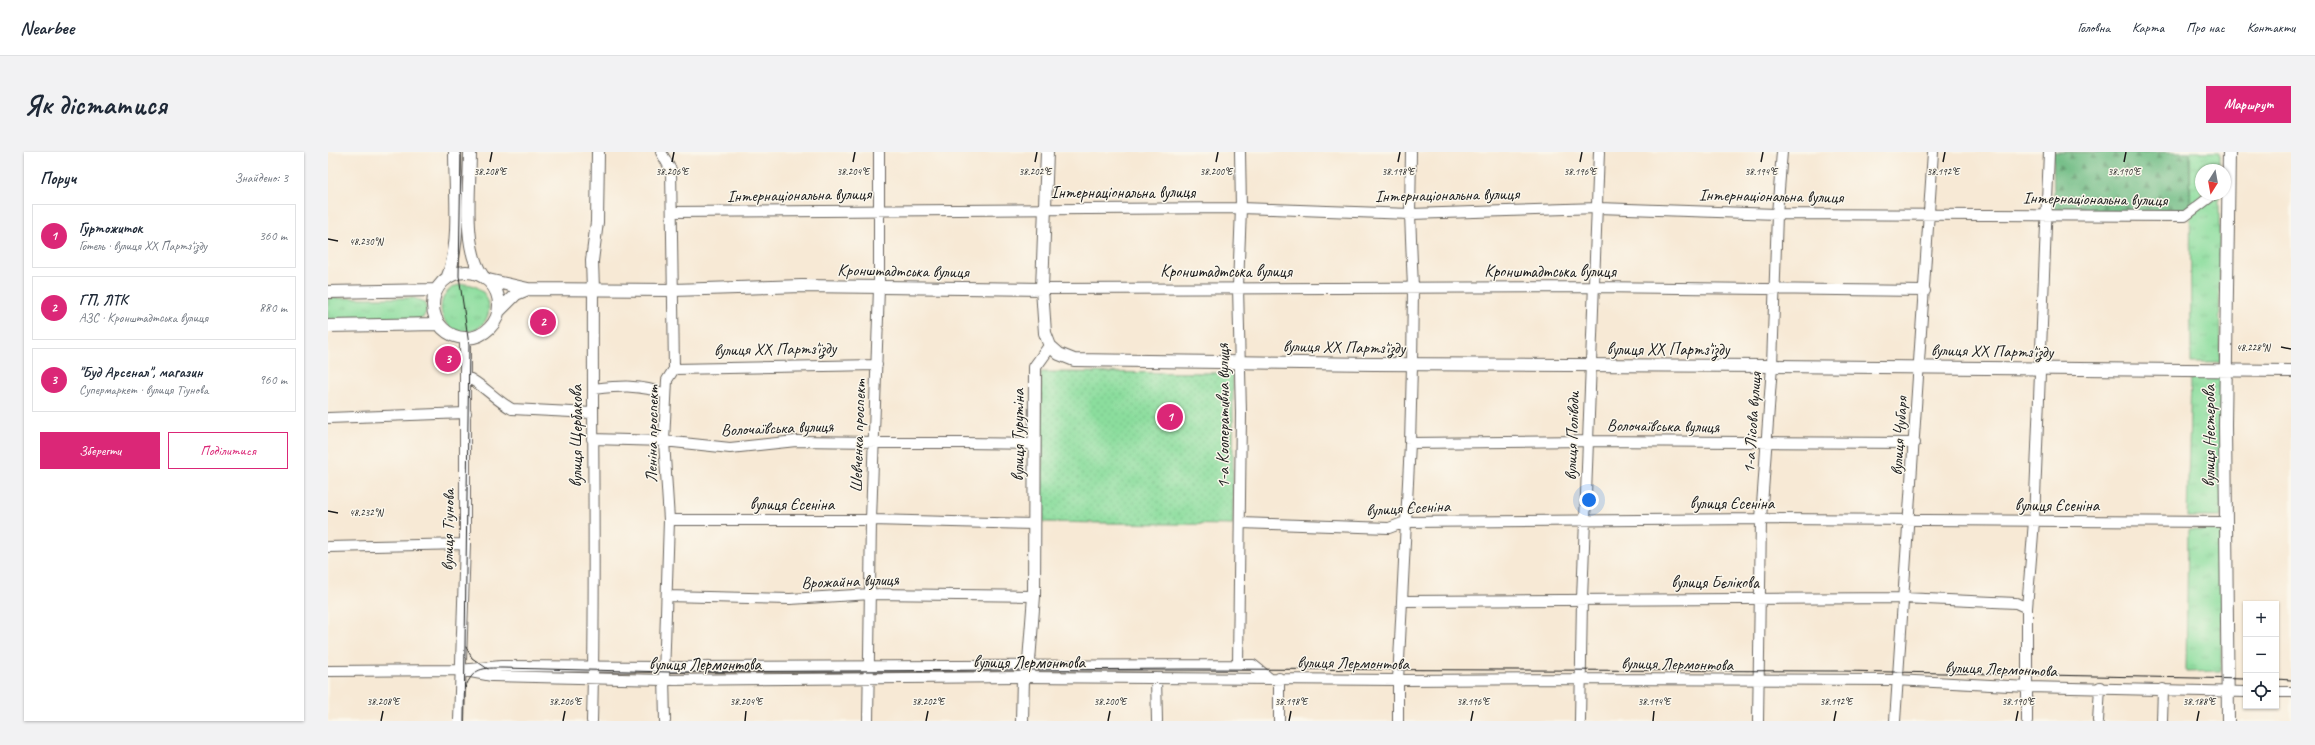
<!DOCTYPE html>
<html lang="uk">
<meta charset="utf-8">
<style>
:root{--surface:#fff;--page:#f2f2f3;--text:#1f2937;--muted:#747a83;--line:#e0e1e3;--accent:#db2777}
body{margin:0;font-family:Caveat,sans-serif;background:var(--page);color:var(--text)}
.controls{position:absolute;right:12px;bottom:12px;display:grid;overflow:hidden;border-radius:0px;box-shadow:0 1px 3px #0004}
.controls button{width:36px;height:36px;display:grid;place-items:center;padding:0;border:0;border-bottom:1px solid var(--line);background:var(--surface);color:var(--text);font:20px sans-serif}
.compass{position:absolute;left:1867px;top:12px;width:36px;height:36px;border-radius:50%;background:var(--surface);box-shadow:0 1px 3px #0004;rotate:191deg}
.you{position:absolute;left:1261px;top:348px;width:14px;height:14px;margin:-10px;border:3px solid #fff;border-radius:50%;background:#1a73e8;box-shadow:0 0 0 6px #1a73e833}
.badge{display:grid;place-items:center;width:26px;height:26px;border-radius:50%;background:var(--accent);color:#fff;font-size:13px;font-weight:700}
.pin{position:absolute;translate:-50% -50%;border:2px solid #fff;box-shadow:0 1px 4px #0006}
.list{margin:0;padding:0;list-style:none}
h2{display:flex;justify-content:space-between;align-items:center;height:52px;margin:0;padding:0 16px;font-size:17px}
h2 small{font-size:13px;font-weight:400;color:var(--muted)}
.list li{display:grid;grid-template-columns:26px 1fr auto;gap:12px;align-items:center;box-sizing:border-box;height:64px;margin:0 8px 8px;padding:0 8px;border:1px solid var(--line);border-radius:0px}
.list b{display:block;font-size:15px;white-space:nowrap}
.list p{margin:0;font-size:13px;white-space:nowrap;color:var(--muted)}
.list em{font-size:13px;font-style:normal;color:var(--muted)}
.actions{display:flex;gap:8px;padding:12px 16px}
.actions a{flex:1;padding:9px 0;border:1px solid var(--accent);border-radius:0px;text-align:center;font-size:14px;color:var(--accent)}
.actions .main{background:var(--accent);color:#fff}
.icon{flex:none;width:22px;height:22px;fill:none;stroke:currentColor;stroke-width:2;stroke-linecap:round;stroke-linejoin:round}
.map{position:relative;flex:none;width:1963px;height:569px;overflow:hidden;border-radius:0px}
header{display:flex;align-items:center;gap:24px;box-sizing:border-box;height:56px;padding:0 20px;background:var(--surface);border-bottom:1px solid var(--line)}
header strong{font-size:19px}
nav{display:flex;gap:22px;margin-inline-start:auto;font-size:14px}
.intro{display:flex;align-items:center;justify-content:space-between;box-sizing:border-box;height:96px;padding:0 24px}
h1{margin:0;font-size:28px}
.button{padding:10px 18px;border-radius:0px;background:var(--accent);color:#fff;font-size:14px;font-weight:700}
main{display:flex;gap:24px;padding:0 24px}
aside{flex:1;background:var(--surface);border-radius:0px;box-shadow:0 1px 3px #0004}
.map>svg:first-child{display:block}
.grass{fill:url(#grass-tufts);stroke:#547c5c}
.forest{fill:url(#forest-firs);stroke:#466c50}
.park{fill:url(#park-dots);stroke:#547c5c}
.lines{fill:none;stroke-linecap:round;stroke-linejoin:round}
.minor-casing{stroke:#69645d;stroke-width:12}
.tertiary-casing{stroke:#69645d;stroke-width:14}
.minor{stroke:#fff;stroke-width:10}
.tertiary{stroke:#fff;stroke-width:12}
.tram{stroke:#1c1c1c;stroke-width:1}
.ticks{fill:none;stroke:#1c1c1c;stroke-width:1.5}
.labels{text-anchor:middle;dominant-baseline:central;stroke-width:3;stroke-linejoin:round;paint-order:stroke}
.street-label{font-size:17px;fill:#1c1c1c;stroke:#fbf7ec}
.ticks-label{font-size:10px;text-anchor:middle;fill:#1c1c1c;stroke:#fbf7ec;stroke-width:3;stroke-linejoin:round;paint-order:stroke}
</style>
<header>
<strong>Nearbee</strong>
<nav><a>Головна</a><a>Карта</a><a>Про нас</a><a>Контакти</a></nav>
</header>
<div class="intro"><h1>Як дістатися</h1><a class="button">Маршрут</a></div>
<main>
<aside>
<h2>Поруч<small>Знайдено: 3</small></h2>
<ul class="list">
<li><span class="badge">1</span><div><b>Гуртожиток</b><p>Готель · вулиця XX Партз'їзду</p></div><em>360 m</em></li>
<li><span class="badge">2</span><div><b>ГП, ЛТК</b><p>АЗС · Кронштадтська вулиця</p></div><em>880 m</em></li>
<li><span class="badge">3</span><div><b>&quot;Буд Арсенал&quot;, магазин</b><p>Супермаркет · вулиця Тіунова</p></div><em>960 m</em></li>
</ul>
<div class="actions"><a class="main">Зберегти</a><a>Поділитися</a></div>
</aside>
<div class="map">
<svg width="1963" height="569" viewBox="0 0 1963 569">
<defs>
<pattern id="grass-tufts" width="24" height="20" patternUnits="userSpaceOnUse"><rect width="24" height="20" fill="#8bdd9d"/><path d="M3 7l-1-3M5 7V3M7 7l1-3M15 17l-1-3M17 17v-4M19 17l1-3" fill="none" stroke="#77bd87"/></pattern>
<pattern id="forest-firs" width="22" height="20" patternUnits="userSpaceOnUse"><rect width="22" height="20" fill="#70bc84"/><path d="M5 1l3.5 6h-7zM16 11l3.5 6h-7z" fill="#5b986b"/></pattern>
<pattern id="park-dots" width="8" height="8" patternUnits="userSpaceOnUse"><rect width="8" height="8" fill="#8bdd9d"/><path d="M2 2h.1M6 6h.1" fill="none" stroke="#77bd87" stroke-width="1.8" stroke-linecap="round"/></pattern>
</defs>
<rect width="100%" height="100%" fill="#fbf7ec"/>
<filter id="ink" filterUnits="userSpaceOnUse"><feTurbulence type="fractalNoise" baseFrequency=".025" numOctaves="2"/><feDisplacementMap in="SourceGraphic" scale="8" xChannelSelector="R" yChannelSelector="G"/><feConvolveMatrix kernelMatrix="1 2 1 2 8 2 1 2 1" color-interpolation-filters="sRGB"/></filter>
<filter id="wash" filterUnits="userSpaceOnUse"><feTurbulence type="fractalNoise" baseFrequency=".012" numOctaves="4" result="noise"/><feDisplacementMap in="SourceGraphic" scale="16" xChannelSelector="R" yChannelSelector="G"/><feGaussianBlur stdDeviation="0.9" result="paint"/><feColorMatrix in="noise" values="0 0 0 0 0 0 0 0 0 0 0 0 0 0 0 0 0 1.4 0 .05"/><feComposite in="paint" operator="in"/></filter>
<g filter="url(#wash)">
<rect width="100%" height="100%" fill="#f7e9d5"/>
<path class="grass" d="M1862,0H1891V18H1873V42H1891L1892,211H1863Z
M113 156a24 24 0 1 1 48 0a24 24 0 1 1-48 0Z
M0,146H86L96,150L99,158L95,166L91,167L0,169Z
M1893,225L1894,365H1859L1863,226Z
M1860,378H1894L1893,519L1858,520Z"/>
<path class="forest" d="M1725,0H1862V59L1726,61Z"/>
<path class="park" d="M713,220L905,221V373L715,370Z"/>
</g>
<g filter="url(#ink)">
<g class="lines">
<g class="minor-casing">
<path id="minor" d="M333,0L343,18L346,217L339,228L336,289L341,368L336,524L337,569
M912,0L913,56L910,135L913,261L910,513H925L941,526
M344,60L913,56L1082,62L1270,56L1449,62L1857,64L1886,42
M714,137L1266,135L1597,139
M346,217L549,213
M137,224C155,232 167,248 184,257L264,261
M265,237C293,234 311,232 338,242
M0,266L138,261
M264,287L336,289L402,296L468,289L707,292
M1082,291L1260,289L1587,291
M341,368H543L707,372
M912,371L1061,376L1077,370L1433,367L1898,370
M0,395L137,392
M339,444L462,447L543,442L706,444
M1074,449L1575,446L1688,451L1699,456
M132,518L164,524L336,528L695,525L1070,528L1252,527L1568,528L1700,535L1918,540
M0,519L132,518L173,514L336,515L910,513
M828,526L829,569
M951,526V569
M1948,540H1963
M131,569L137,392V187
M264,569C268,425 264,281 265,137
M540,569L543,368L551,136V0
M1070,569V528L1082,291L1084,213L1085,136L1082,62L1083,0
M1252,569L1254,447L1271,0
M1430,569L1433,367L1444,214L1449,62L1454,0
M1567,569L1605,0
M1699,569V456L1706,369L1721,0
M1770,569L1772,535
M1834,569L1835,537"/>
</g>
<g class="tertiary-casing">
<path id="tertiary" d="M142,0C142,35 134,95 154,123
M719,0L714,137L717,181L722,194L731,202L746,208L1045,212L1444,214L1963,219
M105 153a33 33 0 1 1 66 0a33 33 0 1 1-66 0Z
M120,124C133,92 127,35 127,0
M160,128L200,137L345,138L474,134L714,137
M265,137L264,109L269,70L270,0
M0,140L108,138
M170,160L188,142L200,137
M0,174L110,172
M694,569L695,525L700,522L706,444L707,215L722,194
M1900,569L1897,273L1901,0"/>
</g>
<use href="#minor" class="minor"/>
<use href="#tertiary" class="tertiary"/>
<path class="tram" d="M133,0L131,124L141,193L136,569
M138,495L144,506L160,517
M1948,527L1963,528
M137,536C146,515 154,516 175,516L342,520L860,517L1514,519L1918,527"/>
</g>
</g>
<path class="ticks" d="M162,10L164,0M344,10L346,0M525,10L527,0M707,10L709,0M888,10L890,0M1070,10L1072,0M1252,10L1254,0M1433,10L1435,0M1615,10L1617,0M1796,10L1798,0M0,87L10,89M1953,195L1963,197M0,359L10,361M53,569L55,559M235,569L237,559M417,569L418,559M598,569L600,559M780,569L782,559M961,569L963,559M1143,569L1145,559M1325,569L1326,559M1506,569L1508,559M1688,569L1690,559M1869,569L1871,559"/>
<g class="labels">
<g class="street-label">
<text x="795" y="40">Інтернаціональна вулиця</text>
<text transform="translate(471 43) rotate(-1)">Інтернаціональна вулиця</text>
<text transform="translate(1119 43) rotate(-1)">Інтернаціональна вулиця</text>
<text transform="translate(1443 44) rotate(1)">Інтернаціональна вулиця</text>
<text transform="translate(1767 47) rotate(1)">Інтернаціональна вулиця</text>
<text transform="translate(575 119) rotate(1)">Кронштадтська вулиця</text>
<text x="898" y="119">Кронштадтська вулиця</text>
<text x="1222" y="119">Кронштадтська вулиця</text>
<text transform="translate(1016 195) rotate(1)">вулиця XX Партз'їзду</text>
<text transform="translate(447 197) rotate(-1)">вулиця XX Партз'їзду</text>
<text x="1340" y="197">вулиця XX Партз'їзду</text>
<text transform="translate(1664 199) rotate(1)">вулиця XX Партз'їзду</text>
<text transform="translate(895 264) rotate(-90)">1-а Кооперативна вулиця</text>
<text transform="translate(1424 271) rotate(-86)">1-а Лісова вулиця</text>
<text transform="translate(1335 274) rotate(1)">Волочаївська вулиця</text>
<text transform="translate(449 276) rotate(-2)">Волочаївська вулиця</text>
<text transform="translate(324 282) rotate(-89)">Леніна проспект</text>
<text transform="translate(690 283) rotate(-90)">вулиця Турутіна</text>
<text transform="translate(248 284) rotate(-90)">вулиця Щербакова</text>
<text transform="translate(530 284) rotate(-88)">Шевченка проспект</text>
<text transform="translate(1244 284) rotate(-88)">вулиця Поліводи</text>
<text transform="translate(1571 284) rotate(-86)">вулиця Чубаря</text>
<text transform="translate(1881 284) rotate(-90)">вулиця Нестерова</text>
<text x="1404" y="351">вулиця Єсеніна</text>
<text x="464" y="352">вулиця Єсеніна</text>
<text x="1729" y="353">вулиця Єсеніна</text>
<text transform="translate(1080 356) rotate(-3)">вулиця Єсеніна</text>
<text transform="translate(120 378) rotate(-89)">вулиця Тіунова</text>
<text transform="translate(522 429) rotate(-2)">Врожайна вулиця</text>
<text x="1387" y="430">вулиця Бєлікова</text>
<text x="701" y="510">вулиця Лермонтова</text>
<text transform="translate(1025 511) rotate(1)">вулиця Лермонтова</text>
<text x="377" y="512">вулиця Лермонтова</text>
<text transform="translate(1349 512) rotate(1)">вулиця Лермонтова</text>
<text transform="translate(1673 517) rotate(2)">вулиця Лермонтова</text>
</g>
</g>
<g class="ticks-label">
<text x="162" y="23">38.208°E</text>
<text x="344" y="23">38.206°E</text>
<text x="525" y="23">38.204°E</text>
<text x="707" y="23">38.202°E</text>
<text x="888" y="23">38.200°E</text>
<text x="1070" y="23">38.198°E</text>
<text x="1252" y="23">38.196°E</text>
<text x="1433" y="23">38.194°E</text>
<text x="1615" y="23">38.192°E</text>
<text x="1796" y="23">38.190°E</text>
<text x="38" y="93">48.230°N</text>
<text x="1925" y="199">48.228°N</text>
<text x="38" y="364">48.232°N</text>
<text x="55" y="553">38.208°E</text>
<text x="237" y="553">38.206°E</text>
<text x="418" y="553">38.204°E</text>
<text x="600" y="553">38.202°E</text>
<text x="782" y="553">38.200°E</text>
<text x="963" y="553">38.198°E</text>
<text x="1145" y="553">38.196°E</text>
<text x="1326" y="553">38.194°E</text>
<text x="1508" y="553">38.192°E</text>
<text x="1690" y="553">38.190°E</text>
<text x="1871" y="553">38.188°E</text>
</g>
</svg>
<div class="controls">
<button>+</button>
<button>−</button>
<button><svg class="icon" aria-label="locate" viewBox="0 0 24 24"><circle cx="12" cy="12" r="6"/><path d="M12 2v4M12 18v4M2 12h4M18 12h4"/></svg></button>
</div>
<svg class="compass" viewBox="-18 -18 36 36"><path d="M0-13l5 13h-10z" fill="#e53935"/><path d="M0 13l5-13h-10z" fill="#747a83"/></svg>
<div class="you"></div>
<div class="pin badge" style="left:842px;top:265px">1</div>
<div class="pin badge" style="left:215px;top:170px">2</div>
<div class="pin badge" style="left:120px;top:207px">3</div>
</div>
</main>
